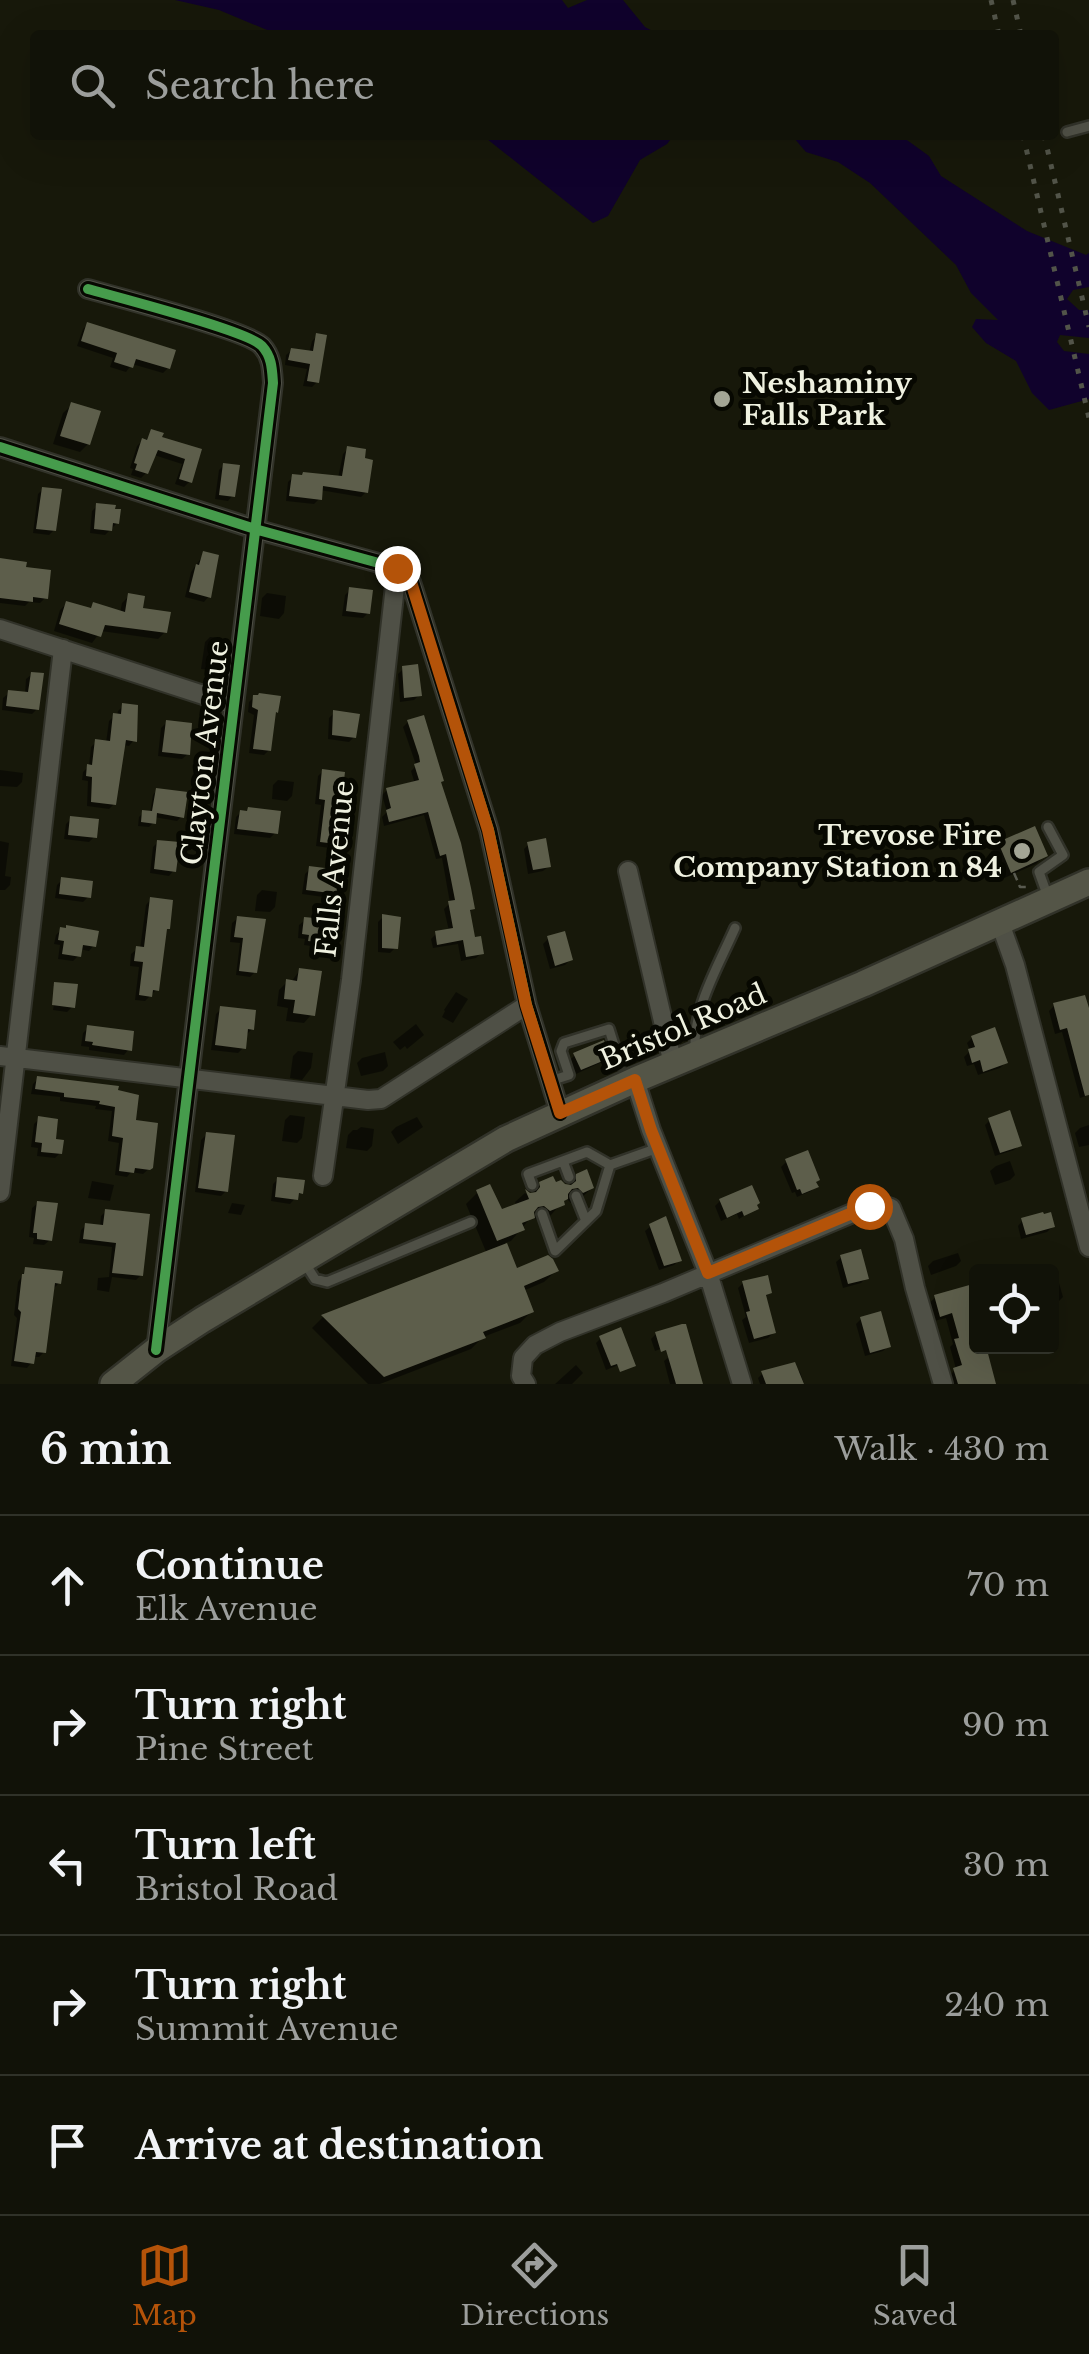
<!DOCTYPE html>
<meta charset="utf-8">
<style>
:root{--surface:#111208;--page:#1a1b12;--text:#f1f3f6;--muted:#9c9e9c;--line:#303229;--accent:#b45309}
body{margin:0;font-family:"Libre Baskerville",serif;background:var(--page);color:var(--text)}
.controls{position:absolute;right:30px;bottom:30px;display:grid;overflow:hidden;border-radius:10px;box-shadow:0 10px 40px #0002}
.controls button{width:90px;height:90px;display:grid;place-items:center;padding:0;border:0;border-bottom:2px solid var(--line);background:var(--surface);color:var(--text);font:50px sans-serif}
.stop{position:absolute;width:30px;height:30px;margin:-22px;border:8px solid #b45309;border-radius:50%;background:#fff}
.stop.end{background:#b45309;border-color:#fff;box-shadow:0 2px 10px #0008}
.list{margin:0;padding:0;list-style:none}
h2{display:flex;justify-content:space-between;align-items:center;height:130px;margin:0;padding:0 40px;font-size:42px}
h2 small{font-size:32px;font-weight:400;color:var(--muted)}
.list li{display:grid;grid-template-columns:65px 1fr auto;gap:30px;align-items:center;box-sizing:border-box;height:140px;padding:0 40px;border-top:2px solid var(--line)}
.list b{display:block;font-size:38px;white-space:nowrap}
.list p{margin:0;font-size:32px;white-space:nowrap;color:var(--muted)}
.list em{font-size:32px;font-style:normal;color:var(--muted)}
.icon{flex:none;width:55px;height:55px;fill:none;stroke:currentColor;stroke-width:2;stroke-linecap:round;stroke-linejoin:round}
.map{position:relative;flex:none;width:1089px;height:1384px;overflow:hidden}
.search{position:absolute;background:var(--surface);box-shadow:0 10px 40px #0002;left:30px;right:30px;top:30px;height:110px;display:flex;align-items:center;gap:25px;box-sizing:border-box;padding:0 35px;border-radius:10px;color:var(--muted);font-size:38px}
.sheet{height:830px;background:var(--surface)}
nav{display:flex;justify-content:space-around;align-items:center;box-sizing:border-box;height:140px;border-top:2px solid var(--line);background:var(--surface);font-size:28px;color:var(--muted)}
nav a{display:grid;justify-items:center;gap:5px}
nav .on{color:var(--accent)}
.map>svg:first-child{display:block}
.water{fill:#10022c}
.shadow{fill:#0007}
.building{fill:#5d5e4b}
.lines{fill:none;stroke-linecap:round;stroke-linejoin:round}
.service-casing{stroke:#313229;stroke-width:14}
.minor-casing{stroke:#313229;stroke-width:22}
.secondary-casing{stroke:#313229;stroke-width:30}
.path{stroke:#595a50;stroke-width:2.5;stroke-dasharray:8 5;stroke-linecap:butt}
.service{stroke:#4f5046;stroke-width:9}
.minor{stroke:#4f5046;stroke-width:18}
.secondary{stroke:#545547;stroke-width:25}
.rail{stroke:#525449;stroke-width:5;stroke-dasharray:5 10;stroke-linecap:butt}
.cycleway-casing{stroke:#070801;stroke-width:16}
.cycleway{stroke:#469c4c;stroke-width:10}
.route{stroke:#b45309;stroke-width:12}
.poi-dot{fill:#a3a595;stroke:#070801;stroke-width:4}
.labels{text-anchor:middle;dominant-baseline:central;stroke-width:10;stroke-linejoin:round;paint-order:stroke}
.poi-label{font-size:28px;font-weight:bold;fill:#eff1e0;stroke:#070801;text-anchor:start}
.street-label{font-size:28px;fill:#eff1e0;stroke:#070801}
</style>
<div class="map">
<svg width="1089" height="1384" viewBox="0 0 1089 1384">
<rect width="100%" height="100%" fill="#17180a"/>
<path class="water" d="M175,0H562L568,8L587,0H623L645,27L660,35H279L219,10Z
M482,135H674L667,144L640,160L608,216L593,223Z
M785,135H900L929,156L941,176L1027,231L1086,255L1089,253V287L1073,290L1067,299L1079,310H1089V338L1060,335L1057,342L1064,351L1089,354V399L1049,410L1032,393L1016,361L986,343L972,327L976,319L998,320L971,293L956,265L870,183L838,162L806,152L794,138Z"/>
<path class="shadow" d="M88,324L168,368L163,373L132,364L126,372L110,367L113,358L77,346L83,329Z
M317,336V382L312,387L303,386L307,369L285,365L286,355L292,350L309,353L312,341Z
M72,405L88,444L80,452L53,444L63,413Z
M152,431L159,438L199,451L190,481L184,487L175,484L182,464L154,455L146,473L141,478L131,475L133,469L130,468L137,446L142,441L145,442Z
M348,449L366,492L361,497L320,490L319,499L314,504L286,501L288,482L293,477L338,478L343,454Z
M224,465L233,495L228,501L215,499L219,470Z
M43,489L54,530L49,535L33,533L38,494Z
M97,506L117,523L105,535L90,533L92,511Z
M204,554L209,596L204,602L185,597L191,572Z
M0,560L24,569L45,598L40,603L29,602L25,606L0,603Z
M350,590L368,613L363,618L342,616L345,595Z
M267,593L286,596L284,613L279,619L260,616L262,598Z
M129,596L140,610L165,632L158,639L101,631L92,643L54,631L60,610L67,603L88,610L94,605L120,613L122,603Z
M210,637L220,638L217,665L212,670L201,669L205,642Z
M404,668L419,695L414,700L400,702L398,674Z
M32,674L37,709L32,714L2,710L3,698L9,693L25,695L26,679Z
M254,697L273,714L269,750L264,755L249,753L254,715L248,712L249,702Z
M123,706L134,740L129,746L123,745L114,804L109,809L87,806L88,781L82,780L83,772L89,766L91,747L96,742L106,743L109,721L114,716H117L118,711Z
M334,713L354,737L349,742L328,739L329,718Z
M408,722L439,782L473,908L468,913L473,940L481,953L476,958L461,961L458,944L433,948L431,939L436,934L449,931L444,909L450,903L442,858L436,859L424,815L384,826L382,817L387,812L382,795L387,790L414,781L411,771L416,766L415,762L403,727Z
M166,723L188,754L182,759L158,756L161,728Z
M0,770L23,773L22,782L17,787L0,786Z
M323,771L341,844L336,849L316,846L321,805L315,804L318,776Z
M278,780L294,782L292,796L287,801L272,799L273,785Z
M157,790L182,816L177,821L154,817L153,823L149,827L138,826L139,817L143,813H150L153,795Z
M241,812L275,833L270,838L234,834L236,817Z
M71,819L94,837L89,842L64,839L66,824Z
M0,841L9,843L5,876L11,877L10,885L5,890H0Z
M158,842L174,870L169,876L150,873L153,847Z
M529,844L549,866L543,871L528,874L524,849Z
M999,844L1045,855L1036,864L1002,879L991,852Z
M310,869L336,893L331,898L302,894L305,874Z
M62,880L88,897L83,902L55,898L57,885Z
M262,890L277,892L275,907L270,912L255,911L257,895Z
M151,899L164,931L157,989L145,1001L135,1000L139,967L130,966L131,954L137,949H140L146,905Z
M383,917L395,948L390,953L378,952V922Z
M238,918L255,972L250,977L236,975L240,943L230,942L232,923Z
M305,920L330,943L325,948L304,945L305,939L298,938L299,925Z
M61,930L94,945L89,951L79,949L78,956L73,961L58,959L60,945L54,944L56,935Z
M548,939L570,960L565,965L550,969L543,944Z
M300,970L312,1014L304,1023L286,1021L288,1008L277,1006L279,990L287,982H291Z
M56,984L72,1007L67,1012L53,1010L57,986H53Z
M456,992L468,999L453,1023L442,1017L445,1011L444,1010Z
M1054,1006L1089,1018V1095L1080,1098L1062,1032L1055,1034L1049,1011Z
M221,1009L252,1029L247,1034L243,1048L238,1053L211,1050L216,1014Z
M416,1024L424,1035L407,1049L405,1046L400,1050L393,1042Z
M88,1028L129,1049L124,1055L89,1050V1047L81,1046L83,1033Z
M972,1038L1005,1063L1000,1068L978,1075L974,1064L967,1066L964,1057L970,1051L967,1043Z
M298,1051L313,1053L311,1068L302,1080L290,1078L293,1056Z
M385,1052L388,1066L383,1071L361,1076L357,1063L362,1058Z
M575,1055L607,1057L602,1062L576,1074L570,1060Z
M38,1079L116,1088L151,1167L143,1174L131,1172L127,1177L115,1175L119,1143L108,1141L112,1111L95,1109L96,1106L60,1101V1097L31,1094L33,1084Z
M290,1115L305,1117L302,1138L297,1143L282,1141L285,1120Z
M417,1117L423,1127L398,1144L391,1132L396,1127Z
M39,1119L60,1153L55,1158L37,1156L38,1148L31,1147L34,1124Z
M990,1120L1019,1145L1014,1150L995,1156L985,1125Z
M1089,1125V1145L1079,1147L1075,1133L1080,1128Z
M361,1127L374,1129L372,1146L367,1151L346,1148L348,1135L353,1130H357Z
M206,1135L226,1191L221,1196L195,1192L201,1140Z
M1010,1161L1015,1175L1010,1180L995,1185L990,1171L996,1166Z
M786,1162L814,1183L816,1186L811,1191L797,1197L795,1192L792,1193L781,1167Z
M578,1176L592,1188L580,1199L571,1203L566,1198L551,1215L538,1221L532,1216L511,1241L505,1243L515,1271H556L544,1282L523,1291L531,1312L520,1323L483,1337L471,1349L380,1384H368L312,1328L323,1317L487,1254L466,1204L477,1193L500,1212L517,1206L515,1202L525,1193L529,1196L541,1184L567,1187Z
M278,1179L301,1192L290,1204L271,1201L273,1184Z
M92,1181L114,1185L110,1201L88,1198Z
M720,1201L756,1208L739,1219L737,1214L721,1221L715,1206Z
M38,1203L50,1240L44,1245L33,1244L34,1238L29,1237L32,1208Z
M232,1203L245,1205L241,1215L228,1213Z
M106,1211L141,1275L136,1280L112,1277L109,1292L97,1290L98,1278L109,1277L112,1247L79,1243L81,1230L86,1225L100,1227L101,1216Z
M1023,1220L1052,1227L1047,1232L1021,1239L1018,1226Z
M651,1226L679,1260L674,1265L659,1270L645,1231Z
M958,1253L961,1261L956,1266L931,1275L928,1266L933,1261Z
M842,1257L866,1278L861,1283L843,1288L836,1262Z
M26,1270L59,1283L54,1288L44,1352L39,1357H33L32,1362L27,1368L11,1366L17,1318L14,1315L18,1282Z
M1057,1276L1063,1297L1058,1302L1052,1304V1278Z
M743,1283L770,1292L764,1298L773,1333L768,1338L749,1343L742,1320L746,1317L738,1288Z
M971,1287L976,1310V1346L994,1384H951L949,1376L956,1369L950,1347L953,1344L946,1318L934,1321L929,1303L936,1297Z
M861,1319L888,1346L883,1351L865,1356L856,1324Z
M684,1327L700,1384H670L664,1361L677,1350L674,1344L655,1351L651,1339L656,1334Z
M601,1338L626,1362L606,1370L596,1343Z
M576,1365L583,1373L572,1384H555Z
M800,1372L804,1384H760L758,1378L763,1373Z"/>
<path class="building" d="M87,322L176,350L170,369L136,359L133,368L114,362L117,353L81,341Z
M316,333L327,335L319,383L307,381L310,364L288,360L291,348L313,351Z
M71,402L101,411L90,445L60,436Z
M151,429L164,433L162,437L202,449L192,483L179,479L185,459L158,450L148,474L135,470L137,464L134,463L142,438L147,440Z
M347,446L366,449L365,458L373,460L368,493L323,486L322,500L289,496L292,474L302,475L303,472L342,476Z
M223,463L240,465L235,497L219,495Z
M42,487L62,489L56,531L36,529Z
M96,503L116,505L115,509H121L119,524L113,523L112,531L94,529Z
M203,551L219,555L211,598L189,592L196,564L199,565Z
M0,558L27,562L26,567L51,570L48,599L33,597V602L0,598Z
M349,587L373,590L370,614L346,611Z
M128,593L145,596L143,608L171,612L167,633L105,625L101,637L59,624L66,601L91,608L93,602L125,612Z
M418,664L422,696L404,698L402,666Z
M31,672L44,673L39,710L6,706L8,690L28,692Z
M259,693L281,696L278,713L276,712L271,751L253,749L258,710L252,707L253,695H258Z
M122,703L138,705L137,742L126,740L116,805L91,802L92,777L86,776L87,764L92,765L95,739L110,741L113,713L121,714Z
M333,710L360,714L356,738L332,735Z
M424,715L444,781L441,782L461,843L471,888L475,909L470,910L475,937L481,936L484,954L466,957L463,940L437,945L435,931L453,928L448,901L455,900L446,854L440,856L428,812L389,822L386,810L391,808L386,788L419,780L414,764L420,762L419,756L407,720Z
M166,720L192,723L190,755L162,752Z
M322,769L345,772L339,820L347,821L344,845L320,842L325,800L319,799Z
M156,788L188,792L184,818L157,813L156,824L141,822L142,810L152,811Z
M248,807L281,811L278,834L237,829L240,810L247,811Z
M70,816L99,819L97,838L68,835Z
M1035,826L1048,856L1011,873L998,842Z
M546,838L551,867L533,870L527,842Z
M157,840L180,842L176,872L154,869Z
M309,866L341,870L338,894L306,890Z
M61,877L93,881L91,898L59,894Z
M150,897L173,900L170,929H167L159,991L153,990L152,997L139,995L143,962L134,961L136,946L144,947Z
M382,914L401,917L398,949L382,948Z
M237,916L266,919L257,973L239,971L243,938L234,937Z
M304,917L336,920L333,944L308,941L309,935L302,934Z
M66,925L99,931L96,947L83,945L81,957L62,954L64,941L58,940L60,927L66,928Z
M565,931L573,960L555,966L547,936Z
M299,968L322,971L315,1016L293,1013L295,1000L284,999L286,979L297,981Z
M54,982L78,984L75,1008L52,1005Z
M1085,995L1089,1008V1095L1085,1096L1067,1028L1060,1030L1053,1003Z
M220,1006L256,1010L254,1030L248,1029L246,1049L215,1045Z
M87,1025L134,1031L132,1051L92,1045L93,1042L85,1041Z
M995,1027L1008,1063L983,1072L980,1060L972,1063L968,1049L975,1047L971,1036Z
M604,1040L610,1058L581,1070L573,1053Z
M37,1076L119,1086L118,1090L139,1095L136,1120L158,1123L153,1168L150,1170L135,1168L134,1173L119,1171L123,1138L112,1136L115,1107L99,1104L100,1101L64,1097V1093L35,1089Z
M1010,1110L1022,1146L1000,1153L988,1118Z
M38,1116L58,1119L56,1139L64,1140L62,1154L41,1152L42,1143L35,1142Z
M206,1132L235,1135L228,1192L198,1188Z
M808,1150L820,1180L816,1182L819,1187L802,1194L800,1189L797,1190L785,1159Z
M587,1169L594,1188L583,1193L578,1188L572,1189L568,1194V1199L564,1201L565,1205L550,1211L544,1206L538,1207L534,1212L535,1218L522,1223L525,1230L497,1241L476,1190L490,1184L502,1209L529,1199L525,1189L530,1193L536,1192L540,1187L539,1182L553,1176L556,1182L561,1180L565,1184L571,1185L576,1181V1174Z
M277,1177L305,1180L303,1194L299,1193L298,1200L275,1197Z
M752,1185L760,1203L757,1205L759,1209L744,1216L742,1211L727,1218L719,1199Z
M37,1201L58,1203L52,1241L37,1239V1233H33Z
M105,1209L150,1214L143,1276L112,1273L116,1243L83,1239L85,1223L103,1225Z
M1043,1212L1044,1214L1051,1212L1055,1227L1026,1235L1021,1218Z
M666,1216L682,1261L664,1266L649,1224Z
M507,1243L517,1268L548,1255L553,1259L559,1271L524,1286L534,1312L483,1332L486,1338L384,1377L321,1315Z
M861,1249L869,1279L848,1284L840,1255Z
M25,1267L63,1271L61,1284L55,1283L46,1353L36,1352L34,1364L14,1361L21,1312L18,1309L22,1274H24Z
M768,1275L772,1293L766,1295L776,1333L754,1339L746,1312L750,1311L742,1281Z
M973,1284L976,1297V1346H986L996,1384H958L953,1368L962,1365L954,1339L959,1338L952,1313L940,1317L934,1295Z
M881,1311L891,1347L870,1353L860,1317Z
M682,1324H686L703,1384H676L666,1350L661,1352L655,1332Z
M621,1327L636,1366L620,1372L617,1364L611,1366L599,1336Z
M795,1362L804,1384H766L761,1371Z"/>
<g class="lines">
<g class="service-casing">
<path id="service" d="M1067,132L1089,126
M1048,827L1063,855L1039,872L1048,897
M695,1052C693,1007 717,969 735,928
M550,1081L569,1075L561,1051L564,1043L609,1029L620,1064
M563,1161L569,1177
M532,1185L528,1174L587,1152L610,1165L658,1148
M576,1196L586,1221
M542,1214L555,1251L596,1211L610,1165
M304,1262L315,1279L327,1282L471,1222"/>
</g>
<g class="minor-casing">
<path id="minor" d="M88,289C116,297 249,331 262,346C272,357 272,369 273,383L156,1350
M0,447L255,529L397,568L411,582L489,830L527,1005L560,1113
M0,629L234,705
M628,871L673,1064
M1000,923L1015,965L1089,1247
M0,1056L368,1100L381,1099L527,1005
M635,1080L651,1130L708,1273L742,1384
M323,1176L351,980L397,568
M0,1192L63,649
M526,1384L521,1376L523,1358L535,1345L560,1332L663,1293L869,1206L879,1204L891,1208L904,1239L915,1288L943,1384"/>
</g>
<g class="secondary-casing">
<path id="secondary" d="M113,1384L156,1350L202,1320L506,1139L635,1080L863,984L1089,882"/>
</g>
<path class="path" d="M1014,873L1020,887H1027"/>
<use href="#service" class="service"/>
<use href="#minor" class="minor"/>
<use href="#secondary" class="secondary"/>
<path class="rail" d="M991,0L999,35
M1013,0L1021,35
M1023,135L1089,418
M1044,135L1089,327"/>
<g class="cycleway-casing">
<path id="cycleway" d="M88,289C116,297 249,331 262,346C272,357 272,369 273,383L156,1350
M0,447L255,529L397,568L411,582L489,830L527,1005L560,1113"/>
</g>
<use href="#cycleway" class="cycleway"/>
</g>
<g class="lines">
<path class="route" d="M397,568L411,582L488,830L526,1005L560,1113L635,1080L651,1130L708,1273L869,1206"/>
</g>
<g class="poi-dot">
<circle cx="722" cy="399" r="10"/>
<circle cx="1022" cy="851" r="10"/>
</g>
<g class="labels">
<g class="poi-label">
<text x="742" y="383">Neshaminy<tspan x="742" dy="32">Falls Park</tspan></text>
<text x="1002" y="835" text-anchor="end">Trevose Fire<tspan x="1002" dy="32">Company Station n 84</tspan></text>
</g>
<g class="street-label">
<text transform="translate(205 753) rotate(-83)">Clayton Avenue</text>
<text transform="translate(335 869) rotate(-84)">Falls Avenue</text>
<text transform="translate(683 1027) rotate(-23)">Bristol Road</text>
</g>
</g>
</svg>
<div class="controls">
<button><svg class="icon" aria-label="locate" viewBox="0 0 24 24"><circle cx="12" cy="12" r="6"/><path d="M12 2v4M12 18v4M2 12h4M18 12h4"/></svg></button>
</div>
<div class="stop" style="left:869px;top:1206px"></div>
<div class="stop end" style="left:397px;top:568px"></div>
<div class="search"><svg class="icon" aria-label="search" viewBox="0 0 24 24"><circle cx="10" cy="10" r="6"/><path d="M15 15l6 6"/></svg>Search here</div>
</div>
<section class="sheet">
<h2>6 min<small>Walk · 430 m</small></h2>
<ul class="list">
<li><svg class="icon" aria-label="ahead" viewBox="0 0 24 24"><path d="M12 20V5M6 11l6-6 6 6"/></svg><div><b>Continue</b><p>Elk Avenue</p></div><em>70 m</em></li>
<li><svg class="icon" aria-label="right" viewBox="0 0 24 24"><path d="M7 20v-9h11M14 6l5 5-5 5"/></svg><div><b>Turn right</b><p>Pine Street</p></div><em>90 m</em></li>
<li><svg class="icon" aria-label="left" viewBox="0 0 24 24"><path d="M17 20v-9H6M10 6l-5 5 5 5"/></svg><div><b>Turn left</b><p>Bristol Road</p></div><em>30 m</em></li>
<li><svg class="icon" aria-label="right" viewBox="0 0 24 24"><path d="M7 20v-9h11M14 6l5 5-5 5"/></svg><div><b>Turn right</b><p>Summit Avenue</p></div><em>240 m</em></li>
<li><svg class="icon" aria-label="arrive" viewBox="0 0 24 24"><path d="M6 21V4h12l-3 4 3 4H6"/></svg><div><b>Arrive at destination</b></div></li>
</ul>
</section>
<nav>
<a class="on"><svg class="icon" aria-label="map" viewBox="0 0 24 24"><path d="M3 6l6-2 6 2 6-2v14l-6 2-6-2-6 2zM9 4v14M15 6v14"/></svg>Map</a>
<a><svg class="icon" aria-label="directions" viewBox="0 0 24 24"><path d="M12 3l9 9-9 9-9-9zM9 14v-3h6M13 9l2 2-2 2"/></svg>Directions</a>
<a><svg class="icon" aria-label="saved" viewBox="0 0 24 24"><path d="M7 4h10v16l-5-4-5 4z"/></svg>Saved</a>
</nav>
